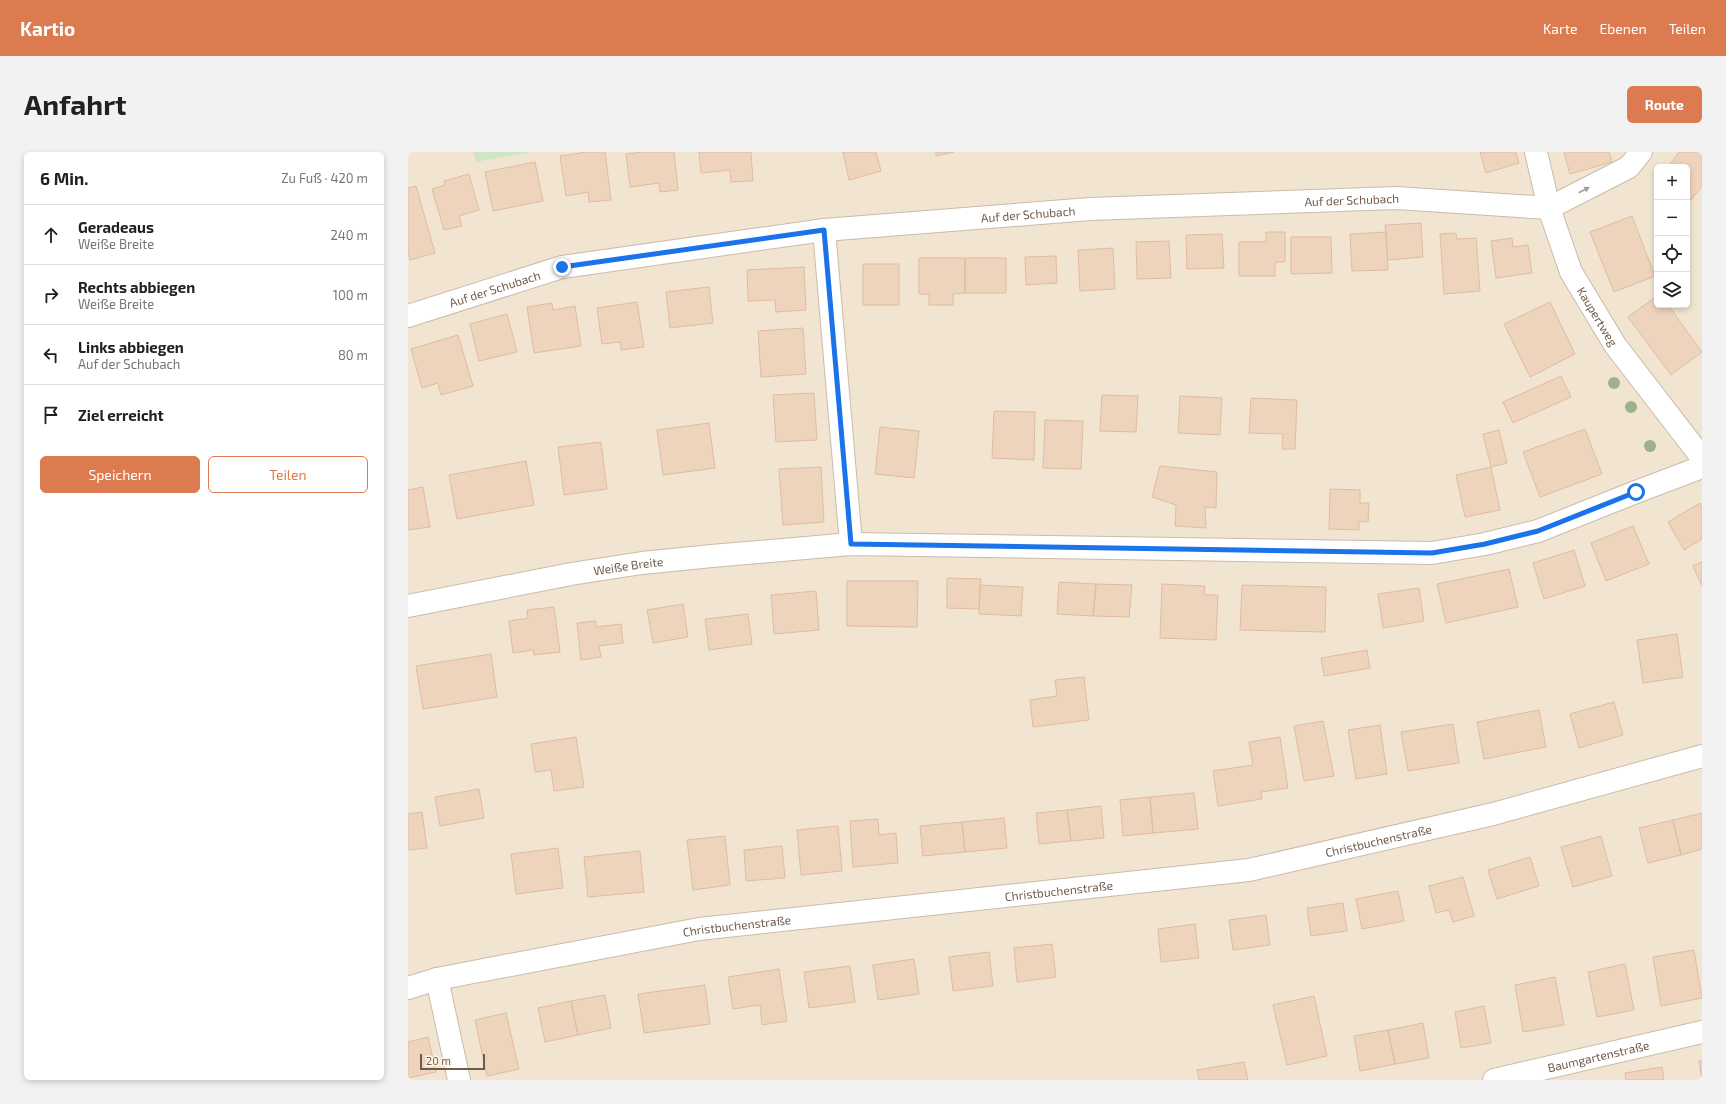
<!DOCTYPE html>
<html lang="de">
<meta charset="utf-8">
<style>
:root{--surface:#fff;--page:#f2f2f2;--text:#202124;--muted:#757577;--line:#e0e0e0;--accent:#dc7a50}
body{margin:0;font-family:"Exo 2",sans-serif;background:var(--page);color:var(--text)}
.controls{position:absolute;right:12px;top:12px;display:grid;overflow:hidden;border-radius:6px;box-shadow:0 2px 6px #0003}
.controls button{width:36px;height:36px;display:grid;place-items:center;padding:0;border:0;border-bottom:1px solid var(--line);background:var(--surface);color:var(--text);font:20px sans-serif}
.scale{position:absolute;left:12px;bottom:10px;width:65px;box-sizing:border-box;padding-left:4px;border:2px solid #705b4b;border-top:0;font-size:11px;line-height:14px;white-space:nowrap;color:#705b4b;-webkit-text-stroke:3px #fef7e8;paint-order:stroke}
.stop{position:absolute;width:12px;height:12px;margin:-9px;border:3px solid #1a73e8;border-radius:50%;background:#fff}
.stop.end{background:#1a73e8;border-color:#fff;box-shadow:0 1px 4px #0008}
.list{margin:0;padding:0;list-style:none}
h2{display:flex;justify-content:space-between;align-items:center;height:52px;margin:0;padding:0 16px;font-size:17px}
h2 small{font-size:13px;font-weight:400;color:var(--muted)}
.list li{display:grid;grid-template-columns:26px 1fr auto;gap:12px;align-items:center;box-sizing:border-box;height:60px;padding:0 16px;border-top:1px solid var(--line)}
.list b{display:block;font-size:15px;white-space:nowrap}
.list p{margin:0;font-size:13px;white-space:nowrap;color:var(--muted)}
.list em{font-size:13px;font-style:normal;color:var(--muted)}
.actions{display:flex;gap:8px;padding:12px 16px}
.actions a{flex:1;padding:9px 0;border:1px solid var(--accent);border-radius:6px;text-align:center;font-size:14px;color:var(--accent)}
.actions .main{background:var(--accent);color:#fff}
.icon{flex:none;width:22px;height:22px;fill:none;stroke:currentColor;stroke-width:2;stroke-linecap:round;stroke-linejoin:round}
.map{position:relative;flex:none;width:1294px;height:928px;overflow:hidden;border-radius:6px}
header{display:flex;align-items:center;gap:24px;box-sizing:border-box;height:56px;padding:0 20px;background:var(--accent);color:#fff}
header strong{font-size:19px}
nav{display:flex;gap:22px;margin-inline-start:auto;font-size:14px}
.intro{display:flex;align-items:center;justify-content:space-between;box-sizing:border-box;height:96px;padding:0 24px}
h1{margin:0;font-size:28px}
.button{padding:10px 18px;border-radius:6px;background:var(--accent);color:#fff;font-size:14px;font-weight:700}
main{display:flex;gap:24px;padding:0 24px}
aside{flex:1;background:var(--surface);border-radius:6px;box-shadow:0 2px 6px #0003}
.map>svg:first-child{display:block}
.residential{fill:#f1e5d2;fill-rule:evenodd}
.green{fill:#cee6c3}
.building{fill:#eed4bc;stroke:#dfbc9e}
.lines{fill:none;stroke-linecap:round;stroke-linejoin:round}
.minor-casing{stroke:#cabbaa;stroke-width:24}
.minor{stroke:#fff;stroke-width:22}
.tree{fill:#9eb08d}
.oneway{fill:#a99d93}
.route{stroke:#1a73e8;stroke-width:5}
.labels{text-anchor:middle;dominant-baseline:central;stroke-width:3;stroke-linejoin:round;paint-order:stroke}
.street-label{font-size:12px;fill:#705b4b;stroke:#fef7e8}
</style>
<header>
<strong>Kartio</strong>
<nav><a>Karte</a><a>Ebenen</a><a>Teilen</a></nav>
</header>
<div class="intro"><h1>Anfahrt</h1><a class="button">Route</a></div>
<main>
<aside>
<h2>6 Min.<small>Zu Fuß · 420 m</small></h2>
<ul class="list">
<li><svg class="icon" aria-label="ahead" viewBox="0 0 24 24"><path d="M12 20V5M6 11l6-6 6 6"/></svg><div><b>Geradeaus</b><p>Weiße Breite</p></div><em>240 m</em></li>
<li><svg class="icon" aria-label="right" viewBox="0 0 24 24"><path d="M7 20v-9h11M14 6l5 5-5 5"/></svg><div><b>Rechts abbiegen</b><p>Weiße Breite</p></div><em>100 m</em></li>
<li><svg class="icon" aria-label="left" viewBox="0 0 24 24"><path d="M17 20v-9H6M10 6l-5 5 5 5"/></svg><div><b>Links abbiegen</b><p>Auf der Schubach</p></div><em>80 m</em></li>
<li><svg class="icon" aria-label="arrive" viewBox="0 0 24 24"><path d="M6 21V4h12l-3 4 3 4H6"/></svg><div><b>Ziel erreicht</b></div></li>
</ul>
<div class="actions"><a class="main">Speichern</a><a>Teilen</a></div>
</aside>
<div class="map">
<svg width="1294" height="928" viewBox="0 0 1294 928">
<rect width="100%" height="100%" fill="#faf3e3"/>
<path class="residential" d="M0,0H65L68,10L127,0H1294V928H0ZM1249,15H1279V153H1249Z"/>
<path class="green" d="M65,0H127L68,10Z"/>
<path class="building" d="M179,0H197L203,48L181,50L180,40L158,44L152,4Z
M234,0H266L270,38L252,40L251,31L222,35L218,2Z
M291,0H343L345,29L323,30L322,18L293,21Z
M435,0H468L473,19L441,28Z
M528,0H546L528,4Z
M1072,0H1108L1111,11L1078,21Z
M1156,0H1201L1204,10L1162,22Z
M1271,0H1290L1294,3V34L1283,48L1279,45V15H1260Z
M127,10L135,49L85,59L77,20Z
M61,22L71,58L51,64L54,74L36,78L24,37L37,33L36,29Z
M8,34L27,101L2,108L0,100V36Z
M1224,64L1247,124L1206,140L1182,80Z
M1013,71L1015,105L980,108L977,73Z
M858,80H877V110H867V124H831V90H858Z
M978,80L980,118L944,119L942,82Z
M1048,81L1049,87L1068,86L1072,139L1036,142L1032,82Z
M814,82L816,116L779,117L778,83Z
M883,85H923L924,121L883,122Z
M1104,86L1105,95L1120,93L1124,121L1088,126L1083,89Z
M761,89L763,126L729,127L728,90Z
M705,96L707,137L672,139L670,98Z
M648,104L649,131L618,133L617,105Z
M511,106H557V141L545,142V153H521V142H511Z
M557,106H598V141H557Z
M455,112H491V153H455Z
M396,115L398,158L368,160L367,148L340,149L339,118Z
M301,135L305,171L262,176L258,140Z
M1249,144V153H1260L1294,200L1263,223L1220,165Z
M229,150L236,195L213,198L212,190L194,192L189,156Z
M1142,150L1167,202L1122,225L1096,172Z
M144,151L145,158L167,154L173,194L126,201L119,155Z
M99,162L109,200L71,209L62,172Z
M395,176L398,222L353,225L350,179Z
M50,183L65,234L33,243L30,231L14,236L3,197Z
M1153,224L1163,245L1105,271L1095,250Z
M406,241L409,288L368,290L365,243Z
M694,243L730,244L728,280L692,279Z
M772,244L814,246L812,283L770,281Z
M843,246L889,248L887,297H874L875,282L841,281Z
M586,259L627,260L626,308L584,306Z
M637,268L675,269L673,317L635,316Z
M301,271L307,316L255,323L249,278Z
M472,275L511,279L506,326L467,322Z
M1177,277L1194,322L1132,345L1115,300Z
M1091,278L1099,311L1083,315L1075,282Z
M193,290L199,337L156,343L150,295Z
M118,309L126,353L49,367L41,323Z
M752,314L809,320L808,356L797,355L798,376L767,374L768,353L744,345Z
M413,315L416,370L375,373L371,317Z
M1083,315L1092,358L1057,365L1048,323Z
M15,335L22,375L0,378V338Z
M922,337L952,338V351H961L960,370L951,369V378L921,377Z
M1292,351L1294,355V387L1276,398L1260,370Z
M1225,374L1241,412L1198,429L1183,391Z
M1166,398L1177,434L1136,447L1125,411Z
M1294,410V434L1285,414Z
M1101,417L1110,455L1038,471L1029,432Z
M539,426L573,427L571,457L539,456Z
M439,429H510L509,475L439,474Z
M651,430L688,432L685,464L649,462Z
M688,432L724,433L721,465L685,464Z
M754,432L797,434L796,443H810L808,488L752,486Z
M572,433L615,435L613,464L571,462Z
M834,433L918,435L917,480L832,478Z
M1011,436L1016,469L975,476L970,442Z
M408,439L411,478L366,482L363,443Z
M275,452L280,485L245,491L239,458Z
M146,455L152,500L126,503L125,498L105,501L101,469L120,466L119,458Z
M340,462L344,492L301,498L297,467Z
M188,469V475L213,472L215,491L191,494L193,505L173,508L169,471Z
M1269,482L1275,525L1235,531L1229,488Z
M959,498L962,516L916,524L913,506Z
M83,502L89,545L15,557L8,514Z
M676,525L681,568L625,575L622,548L649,544L647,528Z
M1206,550L1215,583L1171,596L1162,562Z
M1131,558L1138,595L1076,607L1069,570Z
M915,569L926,624L896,629L886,574Z
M1045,572L1051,611L1000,619L993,580Z
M972,573L979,622L948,627L940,578Z
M168,585L176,635L146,639L143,618L127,620L123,592Z
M872,585L880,636L853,640L854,647L810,654L805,619L845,613L841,590Z
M71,637L76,666L32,674L27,645Z
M786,641L790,677L745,681L742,645Z
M742,645L745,681L715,684L712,648Z
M693,654L696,686L663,689L659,658Z
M659,658L663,689L631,692L628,661Z
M14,660L19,696L0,698V662Z
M1294,661V697L1273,703L1265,668Z
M596,666L599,696L557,700L554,670Z
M470,667L471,683L488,681L490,711L445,715L442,669Z
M1265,668L1273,703L1240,711L1231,676Z
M554,670L557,700L515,704L512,674Z
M430,674L434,719L393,723L389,678Z
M317,684L322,733L285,738L279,688Z
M1193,684L1204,724L1165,735L1153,695Z
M374,694L377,726L338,729L336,698Z
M150,696L155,736L108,742L103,702Z
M232,699L236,740L180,745L176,705Z
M1122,705L1131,734L1089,747L1080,718Z
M1055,725L1066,764L1045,770L1041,758L1028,761L1021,734Z
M990,739L996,769L954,777L948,747Z
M935,751L939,779L903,784L899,756Z
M858,763L862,793L825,798L821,768Z
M787,772L791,806L753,810L750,777Z
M644,792L648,825L609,830L606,796Z
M1286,798L1294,846L1253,854L1245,805Z
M581,800L585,834L545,839L541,805Z
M506,807L511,842L470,848L465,813Z
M1217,812L1226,858L1189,865L1180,820Z
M442,814L447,850L401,856L396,820Z
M371,817L379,869L354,873L352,853L325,857L320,825Z
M1147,825L1156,873L1115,880L1107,833Z
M297,833L302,872L236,881L230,842Z
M197,843L203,876L170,883L163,849Z
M906,844L919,904L879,913L865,853Z
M163,849L170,883L137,890L130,856Z
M1076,854L1083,891L1053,896L1047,860Z
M98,861L111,917L79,924L67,868Z
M1015,871L1021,906L987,912L980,878Z
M980,878L987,912L952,919L946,884Z
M20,885L28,920L0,926V890Z
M1294,908V928L1291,909Z
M836,910L840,928H791L789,918Z
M1254,915L1256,928H1218L1217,921Z"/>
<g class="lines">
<g class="minor-casing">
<g id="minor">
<path id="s1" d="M1128,0L1141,56L1163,120L1207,193L1294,306"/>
<path d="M416,78L443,392"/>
<path id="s2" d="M0,164L154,115L416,78L682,57L988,46L1141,56L1221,15L1233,0"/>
<path id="s3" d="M0,454L163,422L234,411L304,404L443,392L1024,401L1077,392L1130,379L1228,340L1294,315"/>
<path d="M29,827L51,928"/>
<path id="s4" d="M0,836L29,827L291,777L841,718L1085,662L1294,604"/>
<path id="s5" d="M1086,928L1294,880"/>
</g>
</g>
<use href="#minor" class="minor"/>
</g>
<g class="tree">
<circle cx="1206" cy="231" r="6"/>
<circle cx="1223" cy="255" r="6"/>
<circle cx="1242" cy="294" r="6"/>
</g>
<defs><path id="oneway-solid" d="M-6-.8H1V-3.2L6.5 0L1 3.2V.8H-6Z"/></defs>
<use class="oneway" href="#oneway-solid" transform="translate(1176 38) rotate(-27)"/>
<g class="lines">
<path class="route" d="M154,115L416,78L443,392L1024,401L1077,392L1130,379L1228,340"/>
</g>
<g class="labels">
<g class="street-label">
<text stroke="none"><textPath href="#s2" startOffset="955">Auf der Schubach</textPath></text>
<text stroke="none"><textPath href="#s2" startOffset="631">Auf der Schubach</textPath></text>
<text stroke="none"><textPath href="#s2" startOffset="91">Auf der Schubach</textPath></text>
<text stroke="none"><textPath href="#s1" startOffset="177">Kaupertweg</textPath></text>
<text stroke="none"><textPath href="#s3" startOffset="224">Weiße Breite</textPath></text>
<text stroke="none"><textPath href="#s4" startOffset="983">Christbuchenstraße</textPath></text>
<text stroke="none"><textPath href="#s4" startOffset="659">Christbuchenstraße</textPath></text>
<text stroke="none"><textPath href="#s4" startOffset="335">Christbuchenstraße</textPath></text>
<text stroke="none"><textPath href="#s5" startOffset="107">Baumgartenstraße</textPath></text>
</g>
</g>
</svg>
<div class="controls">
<button>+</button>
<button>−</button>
<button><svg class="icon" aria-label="locate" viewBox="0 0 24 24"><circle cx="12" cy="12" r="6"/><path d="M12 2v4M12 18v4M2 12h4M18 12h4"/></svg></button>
<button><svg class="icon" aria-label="layers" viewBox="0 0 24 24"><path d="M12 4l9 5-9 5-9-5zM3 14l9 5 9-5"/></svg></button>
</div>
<div class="scale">20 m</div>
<div class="stop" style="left:1228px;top:340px"></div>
<div class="stop end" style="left:154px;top:115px"></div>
</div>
</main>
